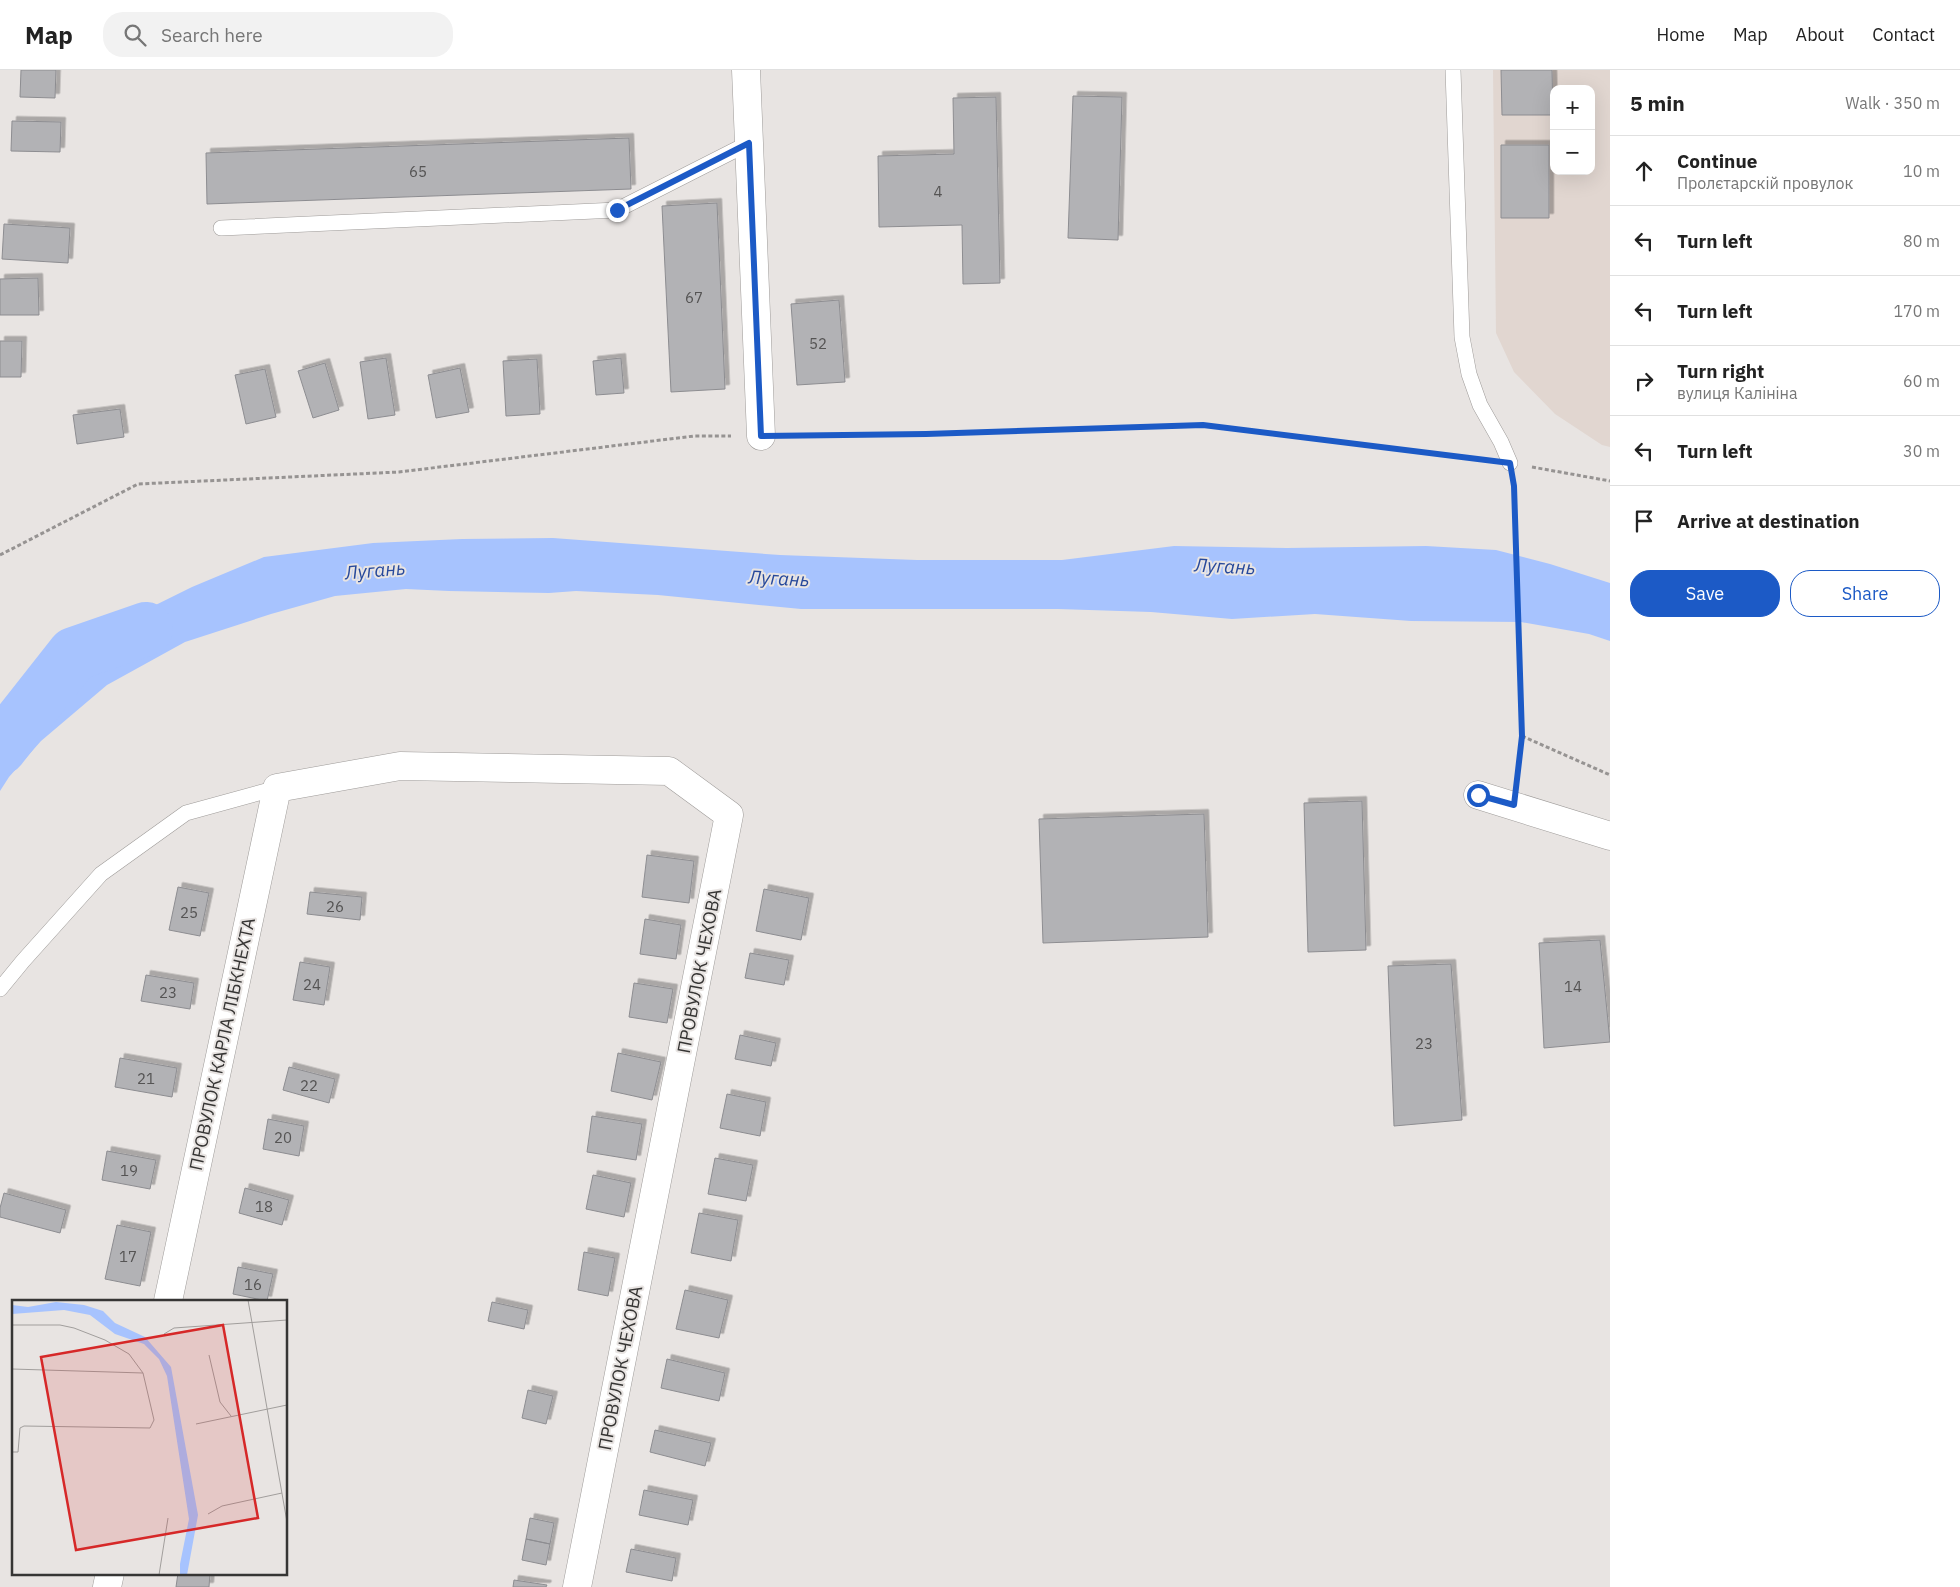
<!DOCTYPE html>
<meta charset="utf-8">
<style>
:root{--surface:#fff;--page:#f2f2f2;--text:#222;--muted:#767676;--line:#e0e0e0;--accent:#1c5ac6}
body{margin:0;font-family:"IBM Plex Sans",sans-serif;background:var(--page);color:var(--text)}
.controls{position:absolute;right:15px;top:15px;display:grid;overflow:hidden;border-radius:10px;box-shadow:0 5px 20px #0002}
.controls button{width:45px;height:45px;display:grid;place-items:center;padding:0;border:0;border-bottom:1px solid var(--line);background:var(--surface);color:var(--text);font:25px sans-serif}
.stop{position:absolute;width:15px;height:15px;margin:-11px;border:4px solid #1c5ac6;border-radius:50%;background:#fff}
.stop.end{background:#1c5ac6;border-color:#fff;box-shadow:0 1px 5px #0008}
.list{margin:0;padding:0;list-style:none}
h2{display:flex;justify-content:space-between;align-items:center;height:65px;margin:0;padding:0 20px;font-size:21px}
h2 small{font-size:16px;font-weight:400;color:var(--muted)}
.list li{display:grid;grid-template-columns:32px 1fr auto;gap:15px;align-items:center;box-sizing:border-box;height:70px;padding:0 20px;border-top:1px solid var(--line)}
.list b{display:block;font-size:19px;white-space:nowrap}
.list p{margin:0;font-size:16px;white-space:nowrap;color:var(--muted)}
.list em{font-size:16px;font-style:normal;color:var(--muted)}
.actions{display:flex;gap:10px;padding:15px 20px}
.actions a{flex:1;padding:11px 0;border:1px solid var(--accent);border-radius:20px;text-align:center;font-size:18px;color:var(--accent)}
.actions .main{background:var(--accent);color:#fff}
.icon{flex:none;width:28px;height:28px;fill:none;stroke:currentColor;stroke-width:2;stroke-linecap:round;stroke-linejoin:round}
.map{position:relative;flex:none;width:1610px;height:1517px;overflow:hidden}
header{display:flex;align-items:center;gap:30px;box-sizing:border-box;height:70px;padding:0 25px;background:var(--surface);border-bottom:1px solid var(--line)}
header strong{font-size:24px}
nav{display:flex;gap:28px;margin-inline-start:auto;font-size:18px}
.search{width:350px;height:45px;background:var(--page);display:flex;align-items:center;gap:12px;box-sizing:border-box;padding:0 18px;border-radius:20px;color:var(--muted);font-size:19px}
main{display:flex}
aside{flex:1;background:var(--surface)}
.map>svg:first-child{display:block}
.built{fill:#e1d6d0;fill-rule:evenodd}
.water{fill:#a7c3fe}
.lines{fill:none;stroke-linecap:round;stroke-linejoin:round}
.river{stroke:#a7c3fe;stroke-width:54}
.building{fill:#b2b2b5;stroke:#8d8d91;filter:url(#shadow)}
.lane-casing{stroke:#9e9b99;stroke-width:16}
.street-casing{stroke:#9e9b99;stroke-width:29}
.path{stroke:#969392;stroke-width:3;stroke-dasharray:4 2.5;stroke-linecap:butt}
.lane{stroke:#fff;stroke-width:15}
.street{stroke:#fff;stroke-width:28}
.route{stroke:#1c5ac6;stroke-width:6}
.labels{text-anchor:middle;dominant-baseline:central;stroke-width:4;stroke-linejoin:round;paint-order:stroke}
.number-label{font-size:15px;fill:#555454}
.street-label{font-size:18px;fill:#363534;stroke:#e8e4e2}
.water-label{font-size:19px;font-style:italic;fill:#27499b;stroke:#e8e4e2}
.inset-road{fill:none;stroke:#a19e9c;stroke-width:1}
.view{fill:#d62828;fill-opacity:0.15;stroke:#d62828;stroke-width:2.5}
.inset-edge{fill:none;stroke:#363534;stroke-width:2.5}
</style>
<header>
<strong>Map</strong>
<div class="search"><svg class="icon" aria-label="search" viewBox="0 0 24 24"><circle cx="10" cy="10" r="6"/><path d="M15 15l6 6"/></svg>Search here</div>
<nav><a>Home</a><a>Map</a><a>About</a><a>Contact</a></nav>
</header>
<main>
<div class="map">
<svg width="1610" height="1517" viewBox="0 0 1610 1517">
<defs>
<filter id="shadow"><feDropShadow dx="4.5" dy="-4.5" stdDeviation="0" flood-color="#0004"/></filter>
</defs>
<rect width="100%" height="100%" fill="#e8e4e2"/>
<path class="built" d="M1493,0H1610V377L1602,375L1555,344L1514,302L1496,263ZM1554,19H1591V101H1554Z"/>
<path class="water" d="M553,468L780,485L917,490H1062L1174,476L1287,478L1426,476L1496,480L1550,494L1610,513V571L1589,564L1521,552L1411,551L1315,544L1232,549L1151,542L1058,539H801L658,525L576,521L549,523L449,521L406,519L335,526L271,544L185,572L107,615L41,671L9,707L0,721V640L50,606L101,562L192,517L264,487L373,473L462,469Z"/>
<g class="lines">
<path class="river" d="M0,678L74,584L146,559"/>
</g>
<path class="building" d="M21,0H56L55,28L20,27Z
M1501,0H1552L1553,45H1502Z
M1073,26L1122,27L1118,170L1068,168Z
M996,27L1000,213L963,214L962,155L879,157L878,86L954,84L953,28Z
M12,51L61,52L60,82L11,81Z
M629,68L631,119L207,134L206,83Z
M1501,75H1549V148H1501Z
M717,133L725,319L671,322L662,136Z
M4,154L70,158L68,193L2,189Z
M38,208L39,245H0V209Z
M839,230L845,312L797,315L791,234Z
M0,271H22L21,307H0Z
M386,288L395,345L368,349L360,292Z
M621,288L624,323L596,325L593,291Z
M537,289L540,344L506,346L503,291Z
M325,293L339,340L313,348L298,301Z
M460,298L469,342L436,348L428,305Z
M265,299L276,347L246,354L235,305Z
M120,339L124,367L77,374L73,345Z
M1362,731L1366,880L1308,882L1304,733Z
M1204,744L1208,867L1043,873L1039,749Z
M647,785L694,791L689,833L642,827Z
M178,817L209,823L200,866L169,860Z
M764,819L809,828L801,870L756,861Z
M310,822L362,827L360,850L307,844Z
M645,849L681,855L676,889L640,884Z
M1600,870L1610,972L1544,978L1539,873Z
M750,883L789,890L784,915L745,908Z
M300,892L330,897L324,935L293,930Z
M1451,894L1462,1050L1394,1056L1388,896Z
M146,905L194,913L190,939L141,931Z
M634,913L673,919L667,953L629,947Z
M740,965L776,973L771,996L735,989Z
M618,983L661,992L652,1030L611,1021Z
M120,988L177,998L172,1027L115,1017Z
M289,997L335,1009L329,1033L283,1020Z
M727,1024L766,1032L760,1066L720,1058Z
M592,1046L642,1054L636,1090L587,1082Z
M268,1049L304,1056L299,1086L263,1079Z
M107,1081L156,1090L150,1119L102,1110Z
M715,1088L753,1095L746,1131L708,1124Z
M593,1105L631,1113L624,1147L586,1139Z
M245,1118L289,1130L282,1155L239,1143Z
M4,1123L66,1140L60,1163L0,1147V1138Z
M699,1143L738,1150L731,1191L691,1183Z
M117,1155L151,1162L140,1216L105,1209Z
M584,1182L615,1188L608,1226L578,1220Z
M238,1197L273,1204L267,1231L233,1224Z
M685,1220L728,1230L719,1268L676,1259Z
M492,1232L528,1240L524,1259L488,1251Z
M667,1289L725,1303L719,1331L661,1318Z
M528,1320L553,1326L546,1354L522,1348Z
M655,1360L711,1373L705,1396L650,1382Z
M644,1420L693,1430L688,1455L639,1445Z
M530,1448L554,1453L550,1474L526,1469Z
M526,1469L550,1474L546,1495L522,1490Z
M631,1479L676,1488L672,1511L626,1502Z
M178,1503H210L209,1517H176Z
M514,1510L547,1515L546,1517H513Z"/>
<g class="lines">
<g class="lane-casing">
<path id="lane" d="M1453,0L1462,267L1469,304L1480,335L1501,372L1510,393
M221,158L617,140L749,73
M0,919L23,891L101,804L186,743L277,718"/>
</g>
<g class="street-casing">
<path id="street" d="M746,0L761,366
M1478,725L1610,766
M168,1231L277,718L400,696L669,701L729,745L577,1517
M107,1517L110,1503"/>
</g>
<path class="path" d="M790,365L926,364L1203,355L1484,390
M1532,397L1610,411
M1514,414L1522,666L1518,707
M0,485L138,414L399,402L694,366H731
M1522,666L1610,705"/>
<use href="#lane" class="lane"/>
<use href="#street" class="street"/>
</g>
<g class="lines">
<path class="route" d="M617,140L749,73L761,366L926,364L1203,355L1510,393L1514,416L1522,666L1514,735L1478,725"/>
</g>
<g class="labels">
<g class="number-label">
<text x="418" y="101">65</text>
<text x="938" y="121">4</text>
<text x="694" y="227">67</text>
<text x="818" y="273">52</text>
<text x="335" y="836">26</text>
<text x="189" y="842">25</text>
<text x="312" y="914">24</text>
<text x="1573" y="916">14</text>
<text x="168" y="922">23</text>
<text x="1424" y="973">23</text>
<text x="146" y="1008">21</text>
<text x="309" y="1015">22</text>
<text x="283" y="1067">20</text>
<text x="129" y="1100">19</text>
<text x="264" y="1136">18</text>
<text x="128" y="1186">17</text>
<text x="253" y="1214">16</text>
</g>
<g class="street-label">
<text transform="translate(699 901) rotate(-79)">ПРОВУЛОК ЧЕХОВА</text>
<text transform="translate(222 974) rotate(-78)">ПРОВУЛОК КАРЛА ЛІБКНЕХТА</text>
<text transform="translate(620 1298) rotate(-79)">ПРОВУЛОК ЧЕХОВА</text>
</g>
<g class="water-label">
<text transform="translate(1225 496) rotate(3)">Лугань</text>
<text transform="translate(375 500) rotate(-5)">Лугань</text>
<text transform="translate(779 508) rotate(3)">Лугань</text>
</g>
</g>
<g transform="translate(12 1230)">
<rect width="275" height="275" fill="#e8e4e2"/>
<path d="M44,2L72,5L91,11L103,23L133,37L159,67L186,215L175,275H168V264L177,219L155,76L147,59L132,44L103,34L78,15L52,10L0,14V5L16,7Z" fill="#a7c3fe"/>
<path class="inset-road" d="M236,0L275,222M0,25H48L62,28L93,40L117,54L131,73L142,120L138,128L12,126L8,128L6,152H0M152,34L162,28L275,20M197,55L208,102L219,116M0,69L131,73M184,124L275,105M196,214L210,206L270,193M147,275L156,218"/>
<path class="view" d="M211,25L246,218L64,250L29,57Z"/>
<rect width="275" height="275" class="inset-edge"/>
</g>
</svg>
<div class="controls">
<button>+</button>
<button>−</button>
</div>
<div class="stop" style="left:1478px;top:725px"></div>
<div class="stop end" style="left:617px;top:140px"></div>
</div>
<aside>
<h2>5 min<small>Walk · 350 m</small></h2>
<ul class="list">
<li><svg class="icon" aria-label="ahead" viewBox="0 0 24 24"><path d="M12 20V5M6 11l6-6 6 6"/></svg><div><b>Continue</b><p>Пролєтарскій провулок</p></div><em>10 m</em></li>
<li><svg class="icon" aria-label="left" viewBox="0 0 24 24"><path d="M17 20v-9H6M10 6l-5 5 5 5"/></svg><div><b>Turn left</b></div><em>80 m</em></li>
<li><svg class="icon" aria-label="left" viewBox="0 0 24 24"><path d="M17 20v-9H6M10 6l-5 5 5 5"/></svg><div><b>Turn left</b></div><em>170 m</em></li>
<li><svg class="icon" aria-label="right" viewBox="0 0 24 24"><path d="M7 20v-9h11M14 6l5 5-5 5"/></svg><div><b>Turn right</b><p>вулиця Калініна</p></div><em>60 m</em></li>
<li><svg class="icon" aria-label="left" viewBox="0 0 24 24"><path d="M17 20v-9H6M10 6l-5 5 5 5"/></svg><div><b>Turn left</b></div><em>30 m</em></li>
<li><svg class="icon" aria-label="arrive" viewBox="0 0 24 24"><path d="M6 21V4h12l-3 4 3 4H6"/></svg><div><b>Arrive at destination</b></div></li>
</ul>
<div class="actions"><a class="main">Save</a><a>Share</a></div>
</aside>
</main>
